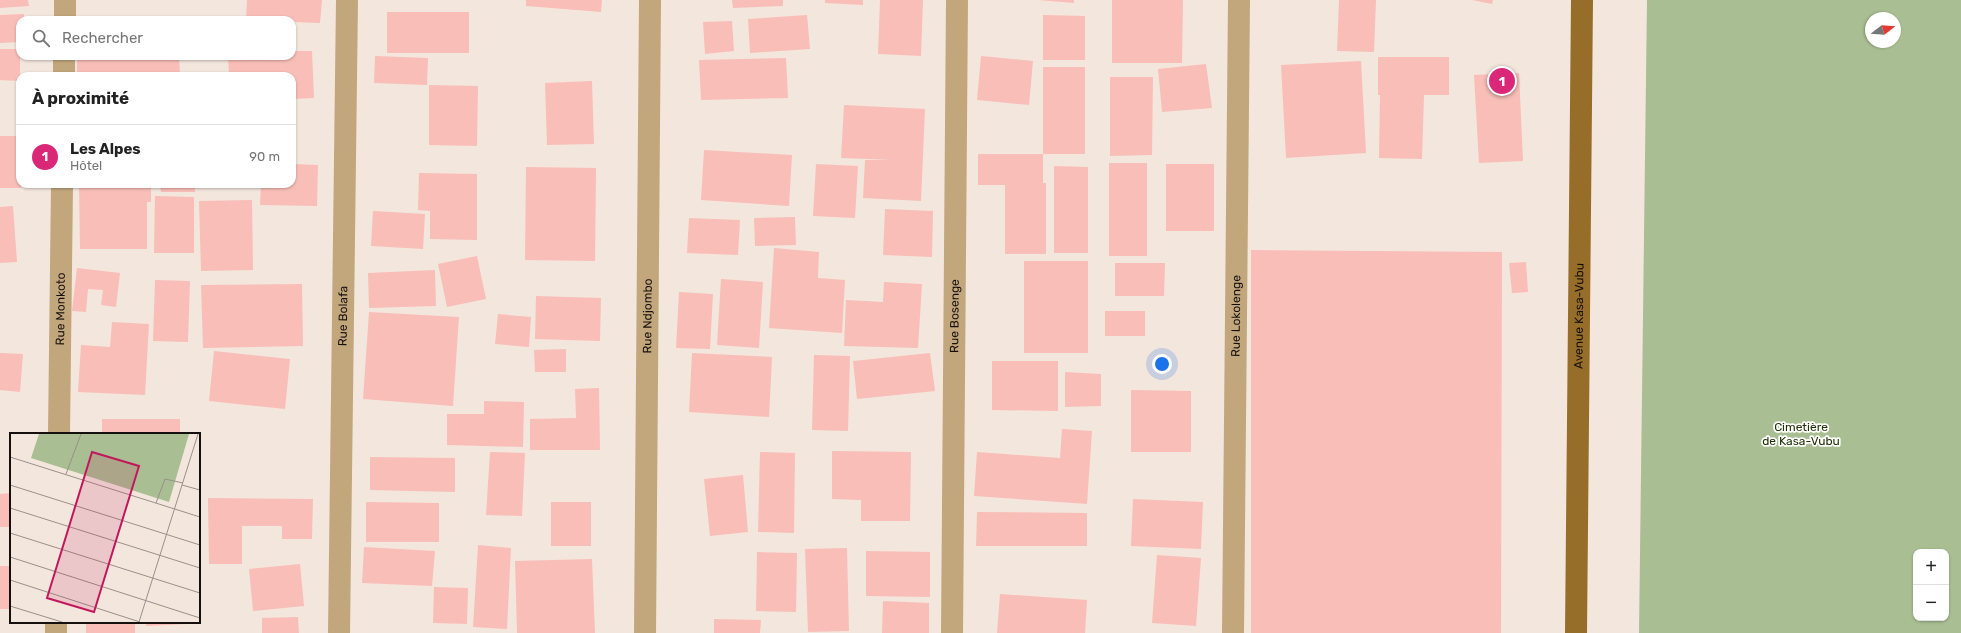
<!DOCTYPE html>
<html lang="fr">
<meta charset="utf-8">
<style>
:root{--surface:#fff;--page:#f2f2f2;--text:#222;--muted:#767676;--line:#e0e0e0;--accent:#db2777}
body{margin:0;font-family:Rubik,sans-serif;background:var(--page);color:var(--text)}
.controls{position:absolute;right:12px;bottom:12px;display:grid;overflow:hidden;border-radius:8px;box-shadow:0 1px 3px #0004}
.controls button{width:36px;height:36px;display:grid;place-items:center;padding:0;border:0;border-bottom:1px solid var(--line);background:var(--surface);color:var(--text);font:20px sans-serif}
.compass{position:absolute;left:1865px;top:12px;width:36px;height:36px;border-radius:50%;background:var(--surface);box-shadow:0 1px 3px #0004;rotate:73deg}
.you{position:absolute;left:1162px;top:364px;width:14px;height:14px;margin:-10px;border:3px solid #fff;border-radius:50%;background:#1a73e8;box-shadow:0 0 0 6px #1a73e833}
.badge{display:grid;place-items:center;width:26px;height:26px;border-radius:50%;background:var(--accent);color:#fff;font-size:13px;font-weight:700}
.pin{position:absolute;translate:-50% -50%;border:2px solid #fff;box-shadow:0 1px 4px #0006}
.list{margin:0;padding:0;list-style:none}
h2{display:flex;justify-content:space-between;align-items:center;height:52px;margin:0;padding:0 16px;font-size:17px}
h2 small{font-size:13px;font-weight:400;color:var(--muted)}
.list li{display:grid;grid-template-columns:26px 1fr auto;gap:12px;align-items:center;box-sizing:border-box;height:64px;padding:0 16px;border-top:1px solid var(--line)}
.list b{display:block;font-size:15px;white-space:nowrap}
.list p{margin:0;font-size:13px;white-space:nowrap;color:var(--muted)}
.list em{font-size:13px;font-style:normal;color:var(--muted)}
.icon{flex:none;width:22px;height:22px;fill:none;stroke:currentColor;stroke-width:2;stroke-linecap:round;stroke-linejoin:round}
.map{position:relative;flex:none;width:1961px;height:633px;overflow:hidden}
.search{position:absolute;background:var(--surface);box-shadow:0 1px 3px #0004;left:16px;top:16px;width:280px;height:44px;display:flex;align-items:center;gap:10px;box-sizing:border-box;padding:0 14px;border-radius:12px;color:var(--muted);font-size:15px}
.panel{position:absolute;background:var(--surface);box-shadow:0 1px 3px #0004;left:16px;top:72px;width:280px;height:116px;border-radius:12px}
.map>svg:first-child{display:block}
.green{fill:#a9be92;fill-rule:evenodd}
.building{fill:#f9beb8}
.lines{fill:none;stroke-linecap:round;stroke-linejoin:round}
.minor{stroke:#c2a67c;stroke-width:22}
.primary{stroke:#976e29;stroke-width:22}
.labels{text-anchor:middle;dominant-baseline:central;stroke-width:3.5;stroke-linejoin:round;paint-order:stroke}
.street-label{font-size:12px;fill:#15100d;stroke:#fff}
.park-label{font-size:12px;fill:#203105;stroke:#fff}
.inset-road{fill:none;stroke:#9a908a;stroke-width:1}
.view{fill:#c2185b;fill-opacity:0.15;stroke:#c2185b;stroke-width:2}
.inset-edge{fill:none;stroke:#15100d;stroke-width:2}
</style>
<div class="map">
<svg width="1961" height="633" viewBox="0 0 1961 633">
<rect width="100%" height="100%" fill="#f3e6dd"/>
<path class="green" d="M1647,0H1961V633H1639ZM1871,18H1895V42H1871ZM1916,552H1946V618H1916Z"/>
<path class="building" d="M0,0H28L29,6L0,8Z
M247,0H322L320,23L292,22V20L246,19Z
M526,0H602L601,12L526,6Z
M732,0H783V6L733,8Z
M825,0H863V5L825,3Z
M880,0H923L921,56L878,54Z
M1038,0H1074V3Z
M1112,0H1183L1182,63H1112Z
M1339,0H1376L1374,52L1337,51Z
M1472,0H1493L1492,4Z
M387,12H469V53H387Z
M24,14V20H20V42L0,43V15Z
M807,15L810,49L750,53L748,19Z
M1043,15L1085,16V60H1043Z
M732,21L734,51L705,54L703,22Z
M0,49H20V81L0,80Z
M292,51H312L314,98L292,99V76H229L228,56H292Z
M179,56L180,76H77V57Z
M375,56L428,58L427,85L374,83Z
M981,56L1033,61L1029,105L977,100Z
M1378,57H1449V95H1424L1422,159L1379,158L1380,95H1378Z
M786,58L788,98L701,100L699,60Z
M1361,61L1366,153L1286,158L1281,65Z
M1206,64L1212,108L1162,112L1158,69Z
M1043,67H1085V154H1043Z
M1519,73L1523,161L1479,163L1474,75Z
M1110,77H1153L1152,155L1110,156Z
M592,81L594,144L547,145L545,83Z
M429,85L478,86L477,146L429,145Z
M844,105L925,109L921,201L863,198L865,160H893L841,158Z
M0,136H19L21,188H0Z
M704,150L792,155L789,206L701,200Z
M978,154H1043V183H1046V254H1005V185H978Z
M1109,163H1147V256H1109Z
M292,164L318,165L317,206L260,205L261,184H292Z
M816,164L858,166L855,218L813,216Z
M1166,164H1214V231H1166Z
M1054,166L1088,167V253H1054Z
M526,167L596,168L595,261L525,260Z
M419,173L477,174V240L430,239V211L418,210Z
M79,184H151V202H147V249H80Z
M160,184H195V192H161Z
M155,196L194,197V253H154Z
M252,200L253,270L201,271L199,201Z
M13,206L17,262L0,263V207Z
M885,209L933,211L932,257L883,255Z
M373,211L425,214L423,249L371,246Z
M795,217L796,245L755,246L754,218Z
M689,218L740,220L738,255L687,253Z
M774,248L819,252L818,278L845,280L842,333L769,328Z
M1251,250L1502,252L1501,633H1251Z
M477,256L486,299L447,307L438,264Z
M1024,261H1088V353H1024Z
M1526,262L1528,292L1512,293L1509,263Z
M1115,263H1165L1164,296H1115Z
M77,268L120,273L116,307L101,305L103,290L88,289L86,312L72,311Z
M435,270L436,306L369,308L368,273Z
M721,279L763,282L759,348L717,345Z
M155,280L190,281L188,342L153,341Z
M884,282L922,284L918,348L844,346L846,300L883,302Z
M302,284L303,346L203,348L201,285Z
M679,292L713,294L710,349L676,348Z
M536,296L601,298L600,341L535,339Z
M1105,311H1145V336H1105Z
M369,312L459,317L453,406L363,399Z
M498,314L531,317L529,347L495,344Z
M112,322L149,324L145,395L78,392L81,345L110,347Z
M566,349V372H535L534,350Z
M214,351L290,359L285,409L209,401Z
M0,353L23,354L20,392L0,390Z
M692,353L772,357L769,417L689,412Z
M930,353L935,391L857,399L853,361Z
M814,355L850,356L848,431L812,430Z
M992,361H1058V411L992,410Z
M1065,372L1101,374V406L1065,407Z
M599,388L600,450H530V419L576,418L575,389Z
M1131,390L1191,391V452H1131Z
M484,401L524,402L523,447L447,445V414H484Z
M102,419H180V434H102Z
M1062,429L1092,431L1087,504L974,496L977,452L1060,458Z
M832,451L911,452L910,521H861V500L832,499Z
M490,452L525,453L522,516L486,515Z
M760,452L795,453L794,533L758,532Z
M370,457L455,458V492L370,490Z
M743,475L748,532L710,536L704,479Z
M11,493V527H0V494Z
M208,498L313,499L312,539H282V526H242V564H209Z
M1133,499L1203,502L1201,549L1131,546Z
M366,502L439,503V542H366Z
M551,502H591V546H551Z
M977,512L1087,513V546H976Z
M478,545L511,548L507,629L473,627Z
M364,547L435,551L432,586L362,583Z
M847,548L849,631L808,632L805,549Z
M866,551L930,552V597L866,596Z
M757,552L797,553L796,612L756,611Z
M1157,555L1201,558L1196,626L1152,623Z
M592,559L595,633H517L515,561Z
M300,564L304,606L253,611L249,569Z
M0,566H11V609H0Z
M434,587L468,588L467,624L433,623Z
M1000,594L1087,600L1085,633H997Z
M883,601L929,603V633H882Z
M298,617L299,633H262V618Z
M714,619L761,620L760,633H714Z
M86,622H135V633H86Z
M146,622H187L188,624L146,626Z"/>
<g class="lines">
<g class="minor">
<path d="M65,20V0"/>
<path d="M64,76V56"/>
<path id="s1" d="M59,434L62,184"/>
<path d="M56,633V622"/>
<path id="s2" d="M339,633L347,0"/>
<path id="s3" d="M645,633L650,0"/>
<path id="s4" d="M952,633L957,0"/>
<path id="s5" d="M1233,633L1239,0"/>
</g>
<path class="primary" id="s6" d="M1576,633L1582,0"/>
</g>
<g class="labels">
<g class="street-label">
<text stroke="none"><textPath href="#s1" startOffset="125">Rue Monkoto</textPath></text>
<text stroke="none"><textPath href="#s2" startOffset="317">Rue Bolafa</textPath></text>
<text stroke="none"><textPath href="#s3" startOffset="317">Rue Ndjombo</textPath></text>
<text stroke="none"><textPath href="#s4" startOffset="317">Rue Bosenge</textPath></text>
<text stroke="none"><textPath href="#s5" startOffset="317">Rue Lokolenge</textPath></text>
<text stroke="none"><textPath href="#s6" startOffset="317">Avenue Kasa-Vubu</textPath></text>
</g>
<g class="park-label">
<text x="1801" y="427">Cimetière<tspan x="1801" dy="14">de Kasa-Vubu</tspan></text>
</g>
</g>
<g transform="translate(10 433)">
<rect width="190" height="190" fill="#f3e6dd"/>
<path d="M29,1H179L159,69L21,25Z" fill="#a9be92"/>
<path class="inset-road" d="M0,24L190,84M56,41L71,1M0,52L190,112M172,52L190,57M146,70L155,46L173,50M0,75L190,135M0,100L190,160M0,124L190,185M0,147L130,189M0,173L52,189M129,189L188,1"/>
<path class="view" d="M82,19L129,33L84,179L37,165Z"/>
<rect width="190" height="190" class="inset-edge"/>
</g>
</svg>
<div class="controls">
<button>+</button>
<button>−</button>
</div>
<svg class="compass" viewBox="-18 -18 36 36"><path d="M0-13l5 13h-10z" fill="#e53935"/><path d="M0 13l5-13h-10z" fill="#767676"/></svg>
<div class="you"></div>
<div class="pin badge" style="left:1502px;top:81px">1</div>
<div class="search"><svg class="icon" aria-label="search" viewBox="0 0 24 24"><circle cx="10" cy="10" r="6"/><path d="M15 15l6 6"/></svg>Rechercher</div>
<section class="panel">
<h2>À proximité<small></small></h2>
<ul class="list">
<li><span class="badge">1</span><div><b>Les Alpes</b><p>Hôtel</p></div><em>90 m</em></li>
</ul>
</section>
</div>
